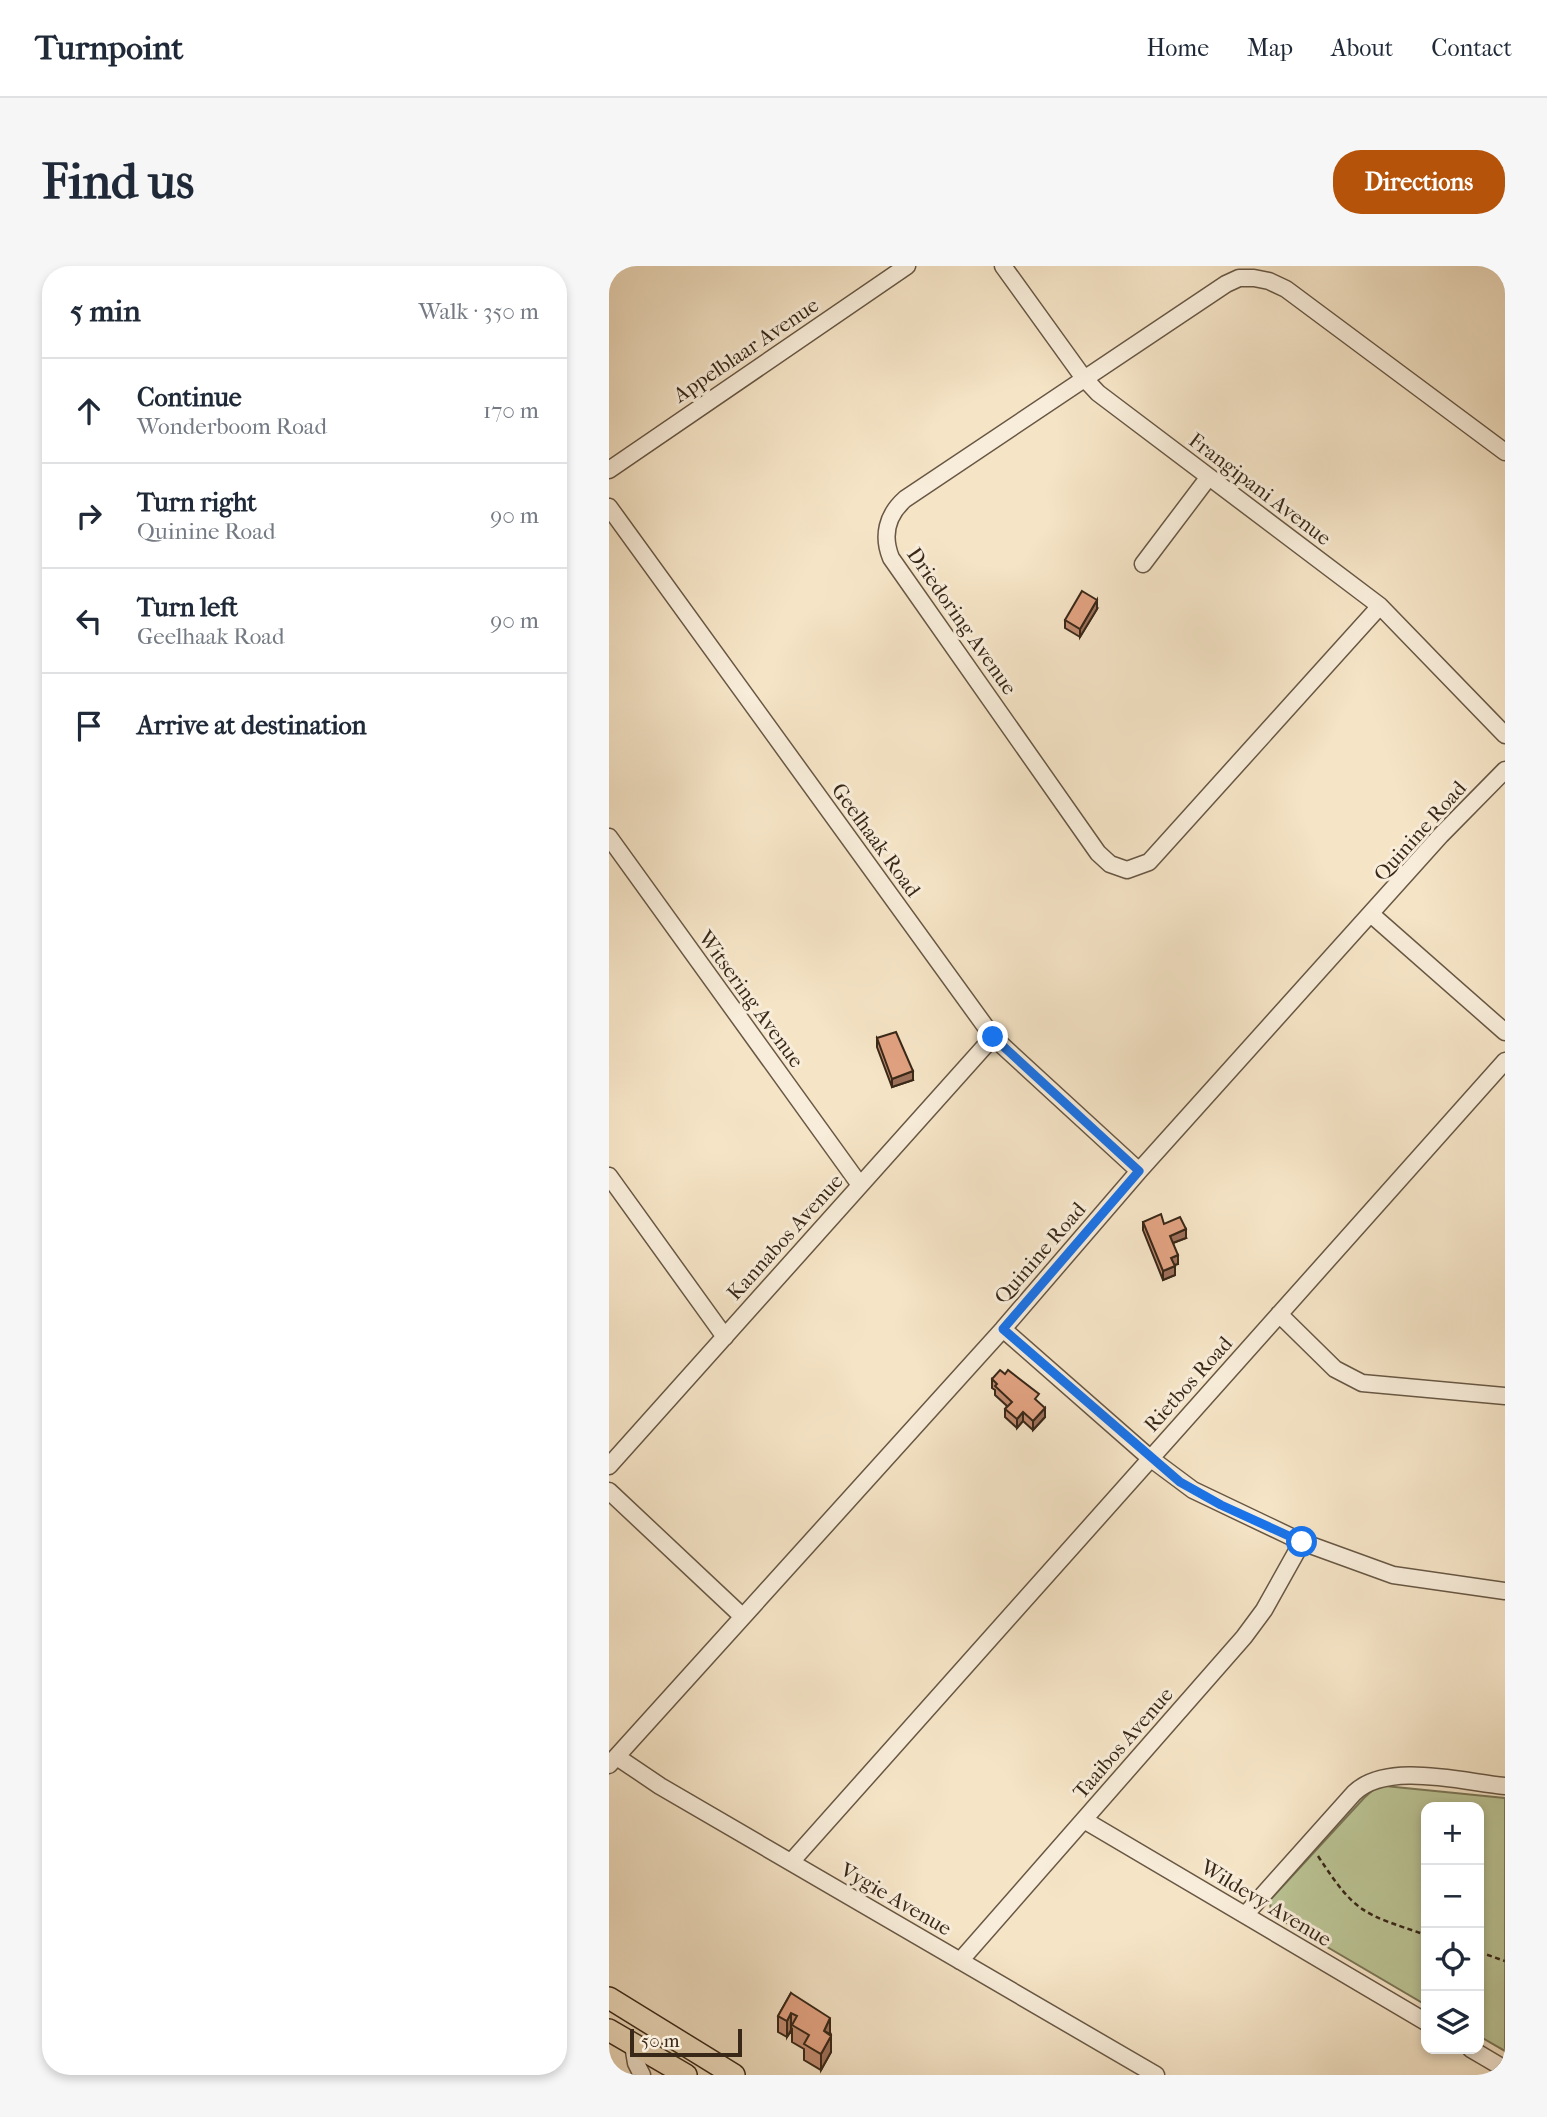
<!DOCTYPE html>
<meta charset="utf-8">
<style>
:root{--surface:#fff;--page:#f6f6f7;--text:#1f2937;--muted:#747a83;--line:#e0e1e3;--accent:#b45309}
body{margin:0;font-family:"IM FELL French Canon",serif;background:var(--page);color:var(--text)}
.controls{position:absolute;right:21px;bottom:21px;display:grid;overflow:hidden;border-radius:14px;box-shadow:0 4px 10px #0003}
.controls button{width:63px;height:63px;display:grid;place-items:center;padding:0;border:0;border-bottom:2px solid var(--line);background:var(--surface);color:var(--text);font:35px sans-serif}
.scale{position:absolute;left:21px;bottom:18px;width:112px;box-sizing:border-box;padding-left:7px;border:4px solid #392818;border-top:0;font-size:19px;line-height:24px;white-space:nowrap;color:#392818;-webkit-text-stroke:5px #f8edda;paint-order:stroke}
.stop{position:absolute;width:21px;height:21px;margin:-16px;border:5px solid #1a73e8;border-radius:50%;background:#fff}
.stop.end{background:#1a73e8;border-color:#fff;box-shadow:0 2px 7px #0008}
.list{margin:0;padding:0;list-style:none}
h2{display:flex;justify-content:space-between;align-items:center;height:91px;margin:0;padding:0 28px;font-size:30px}
h2 small{font-size:23px;font-weight:400;color:var(--muted)}
.list li{display:grid;grid-template-columns:46px 1fr auto;gap:21px;align-items:center;box-sizing:border-box;height:105px;padding:0 28px;border-top:2px solid var(--line)}
.list b{display:block;font-size:26px;white-space:nowrap}
.list p{margin:0;font-size:23px;white-space:nowrap;color:var(--muted)}
.list em{font-size:23px;font-style:normal;color:var(--muted)}
.icon{flex:none;width:38px;height:38px;fill:none;stroke:currentColor;stroke-width:2;stroke-linecap:round;stroke-linejoin:round}
.map{position:relative;flex:none;width:896px;height:1809px;overflow:hidden;border-radius:28px}
header{display:flex;align-items:center;gap:42px;box-sizing:border-box;height:98px;padding:0 35px;background:var(--surface);border-bottom:2px solid var(--line)}
header strong{font-size:33px}
nav{display:flex;gap:38px;margin-inline-start:auto;font-size:24px}
.intro{display:flex;align-items:center;justify-content:space-between;box-sizing:border-box;height:168px;padding:0 42px}
h1{margin:0;font-size:49px}
.button{padding:18px 32px;border-radius:28px;background:var(--accent);color:#fff;font-size:24px;font-weight:700}
main{display:flex;gap:42px;padding:0 42px}
aside{flex:1;background:var(--surface);border-radius:28px;box-shadow:0 4px 10px #0003}
.map>svg:first-child{display:block}
.green{fill:#bbc495;stroke:#7a7656;stroke-width:2}
.lines{fill:none;stroke-linecap:round;stroke-linejoin:round}
.minor-casing{stroke:#685744;stroke-width:19}
.major-casing{stroke:#392818;stroke-width:24}
.path{stroke:#392818;stroke-width:2.5;stroke-dasharray:5 3.5;stroke-linecap:butt}
.minor{stroke:#f8edda;stroke-width:16}
.major{stroke:#f5e4c6;stroke-width:21}
.wall{fill:#c28b6f;stroke:#392818;stroke-width:2}
.shaded-wall{fill:#9e715a;stroke:#392818;stroke-width:2}
.building{fill:#e1a281;stroke:#392818;stroke-width:2}
.route{stroke:#1a73e8;stroke-width:9}
.labels{text-anchor:middle;dominant-baseline:central;stroke-width:6;stroke-linejoin:round;paint-order:stroke}
.street-label{font-size:21px;fill:#392818;stroke:#f8edda}
</style>
<header>
<strong>Turnpoint</strong>
<nav><a>Home</a><a>Map</a><a>About</a><a>Contact</a></nav>
</header>
<div class="intro"><h1>Find us</h1><a class="button">Directions</a></div>
<main>
<aside>
<h2>5 min<small>Walk · 350 m</small></h2>
<ul class="list">
<li><svg class="icon" aria-label="ahead" viewBox="0 0 24 24"><path d="M12 20V5M6 11l6-6 6 6"/></svg><div><b>Continue</b><p>Wonderboom Road</p></div><em>170 m</em></li>
<li><svg class="icon" aria-label="right" viewBox="0 0 24 24"><path d="M7 20v-9h11M14 6l5 5-5 5"/></svg><div><b>Turn right</b><p>Quinine Road</p></div><em>90 m</em></li>
<li><svg class="icon" aria-label="left" viewBox="0 0 24 24"><path d="M17 20v-9H6M10 6l-5 5 5 5"/></svg><div><b>Turn left</b><p>Geelhaak Road</p></div><em>90 m</em></li>
<li><svg class="icon" aria-label="arrive" viewBox="0 0 24 24"><path d="M6 21V4h12l-3 4 3 4H6"/></svg><div><b>Arrive at destination</b></div></li>
</ul>
</aside>
<div class="map">
<svg width="896" height="1809" viewBox="0 0 896 1809">
<rect width="100%" height="100%" fill="#f5e4c6"/>
<filter id="stains"><feTurbulence type="fractalNoise" baseFrequency=".00286" numOctaves="4"/><feColorMatrix values="0 0 0 0 .2 0 0 0 0 .09 0 0 0 0 .02 0 0 0 .5 -.17"/></filter>
<radialGradient id="worn" r=".72"><stop offset=".6" stop-color="#630" stop-opacity="0"/><stop offset="1" stop-color="#630" stop-opacity=".3"/></radialGradient>
<path class="green" d="M776,1520L896,1532V1785L870,1770V1541H817V1739L662,1648L661,1634L755,1532L765,1523Z"/>
<g class="lines">
<g class="minor-casing">
<path id="minor" d="M394,0L474,111L489,127L771,340L896,469
M0,204L298,0
M0,241L384,771L530,905
M534,298L599,212
M771,340L540,596L518,604L501,598L489,587L282,292C273,270 278,249 296,233L617,18L630,12H645L660,15L677,23L896,186
M0,571L251,919
M763,649L896,766
M0,910L116,1071
M670,1048L726,1103L753,1117L896,1130
M394,1063L541,1192L584,1224L693,1276L784,1309L896,1325
M0,1200L384,771
M0,1225L133,1350
M8,1491L51,1520L547,1809
M0,1499L394,1063L530,905L832,569L896,504
M475,1554L817,1756
M182,1596L896,795
M636,1649L745,1527C778,1495 854,1516 896,1520
M351,1695L635,1371L655,1344L693,1276
M24,1779L27,1797L33,1809
M862,1783L896,1803"/>
</g>
<g class="major-casing">
<path id="major" d="M0,1732L125,1809
M0,1764L77,1809"/>
</g>
<path class="path" d="M709,1590C747,1648 753,1647 817,1669
M870,1686L896,1695"/>
<use href="#minor" class="minor"/>
<use href="#major" class="major"/>
</g>
<path class="wall" d="M488,343L471,371L456,362V354Z
M268,772L304,814L283,821L268,781Z
M534,956L555,958L577,972L564,977L569,998L565,999L566,1009L554,1014L534,964Z
M383,1113L430,1137L436,1151L424,1164L414,1155L408,1162L396,1151V1143L398,1140L386,1129V1124L383,1122Z
M182,1727L221,1769L222,1786L212,1804L195,1794V1783L183,1776V1764L178,1771L169,1766V1750Z"/>
<path class="shaded-wall" d="M488,334V343L471,371V363Z
M304,805V814L283,821V813Z
M577,963V972L561,978V970Z
M569,989V998L562,1000V992Z
M566,1000V1009L554,1014V1005Z
M436,1142V1151L424,1164V1155Z
M414,1146V1155L408,1162V1153Z
M182,1747V1764L178,1771V1755Z
M221,1752V1768L215,1765Z
M222,1770V1786L212,1804V1788Z"/>
<path class="building" d="M473,325L488,334L471,363L456,354Z
M287,766L304,805L283,813L268,772Z
M552,948L555,958L571,951L577,963L561,970L569,989L562,992L566,1000L554,1005L534,956Z
M391,1104L396,1108L399,1104L430,1128L426,1133L436,1142L424,1155L414,1146L408,1153L396,1143L403,1136L386,1120L388,1118L383,1113Z
M182,1727L221,1752L215,1765L222,1770L212,1788L195,1778L200,1769L183,1759L188,1750L182,1747L178,1755L169,1750Z"/>
<g class="lines">
<path class="route" d="M384,771L530,905L394,1063L571,1216L612,1239L693,1276"/>
</g>
<g class="labels">
<g class="street-label">
<text transform="translate(137 84) rotate(-34)">Appelblaar Avenue</text>
<text transform="translate(651 223) rotate(37)">Frangipani Avenue</text>
<text transform="translate(353 355) rotate(55)">Driedoring Avenue</text>
<text transform="translate(811 565) rotate(-48)">Quinine Road</text>
<text transform="translate(267 574) rotate(54)">Geelhaak Road</text>
<text transform="translate(142 733) rotate(54)">Witsering Avenue</text>
<text transform="translate(176 971) rotate(-48)">Kannabos Avenue</text>
<text transform="translate(431 987) rotate(-49)">Quinine Road</text>
<text transform="translate(579 1118) rotate(-48)">Rietbos Road</text>
<text transform="translate(514 1477) rotate(-49)">Taaibos Avenue</text>
<text transform="translate(287 1633) rotate(30)">Vygie Avenue</text>
<text transform="translate(657 1637) rotate(31)">Wildevy Avenue</text>
</g>
</g>
<rect width="100%" height="100%" filter="url(#stains)"/>
<rect width="100%" height="100%" fill="url(#worn)"/>
</svg>
<div class="controls">
<button>+</button>
<button>−</button>
<button><svg class="icon" aria-label="locate" viewBox="0 0 24 24"><circle cx="12" cy="12" r="6"/><path d="M12 2v4M12 18v4M2 12h4M18 12h4"/></svg></button>
<button><svg class="icon" aria-label="layers" viewBox="0 0 24 24"><path d="M12 4l9 5-9 5-9-5zM3 14l9 5 9-5"/></svg></button>
</div>
<div class="scale">50 m</div>
<div class="stop" style="left:693px;top:1276px"></div>
<div class="stop end" style="left:384px;top:771px"></div>
</div>
</main>
